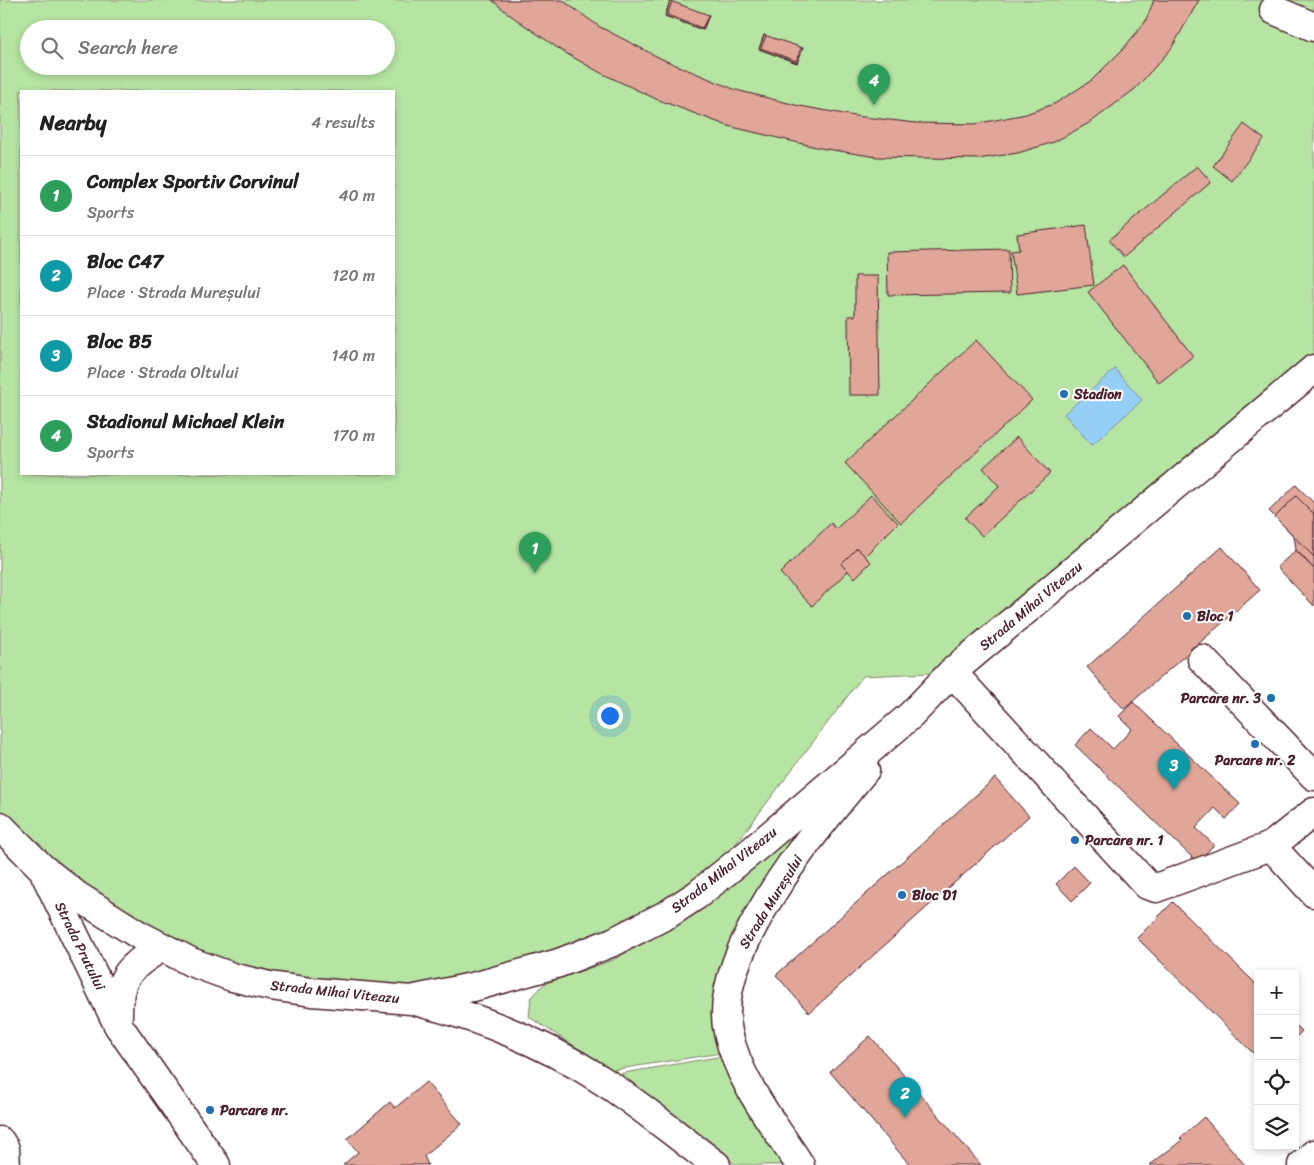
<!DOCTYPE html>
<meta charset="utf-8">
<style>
:root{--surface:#fff;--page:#f2f2f2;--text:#222;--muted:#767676;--line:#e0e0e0;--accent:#7c3aed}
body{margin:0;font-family:Sriracha,sans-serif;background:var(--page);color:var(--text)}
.controls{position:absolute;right:15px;bottom:15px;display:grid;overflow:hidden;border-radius:0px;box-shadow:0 2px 8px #0003}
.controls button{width:45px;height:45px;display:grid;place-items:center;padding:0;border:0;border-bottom:1px solid var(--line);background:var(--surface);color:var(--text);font:25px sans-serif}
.you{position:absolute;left:609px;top:715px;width:18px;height:18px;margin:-12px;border:4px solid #fff;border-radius:50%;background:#1a73e8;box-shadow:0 0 0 8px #1a73e833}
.badge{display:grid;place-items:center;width:32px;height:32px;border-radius:50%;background:var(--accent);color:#fff;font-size:16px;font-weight:700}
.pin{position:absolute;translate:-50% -41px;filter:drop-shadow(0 1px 2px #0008)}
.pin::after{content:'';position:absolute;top:26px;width:18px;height:15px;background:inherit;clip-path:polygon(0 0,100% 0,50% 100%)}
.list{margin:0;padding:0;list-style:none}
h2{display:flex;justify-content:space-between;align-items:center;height:65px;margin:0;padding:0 20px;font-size:21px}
h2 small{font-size:16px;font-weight:400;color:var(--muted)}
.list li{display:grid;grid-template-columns:32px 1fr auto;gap:15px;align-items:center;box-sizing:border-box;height:80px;padding:0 20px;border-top:1px solid var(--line)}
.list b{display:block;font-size:19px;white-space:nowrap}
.list p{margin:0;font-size:16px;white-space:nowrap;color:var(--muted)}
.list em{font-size:16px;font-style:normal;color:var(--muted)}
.icon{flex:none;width:28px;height:28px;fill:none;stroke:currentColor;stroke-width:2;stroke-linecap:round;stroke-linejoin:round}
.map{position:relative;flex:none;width:1314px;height:1165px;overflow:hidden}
.search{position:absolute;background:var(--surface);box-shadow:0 2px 8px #0003;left:20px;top:20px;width:375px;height:55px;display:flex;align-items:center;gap:12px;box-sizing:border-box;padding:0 18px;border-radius:28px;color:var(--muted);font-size:19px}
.panel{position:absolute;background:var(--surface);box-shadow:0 2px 8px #0003;left:20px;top:90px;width:375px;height:385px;border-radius:0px}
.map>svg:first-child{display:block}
.green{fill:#b6e4a3;stroke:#808267;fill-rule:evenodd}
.water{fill:#96cff6;stroke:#7889a5}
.building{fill:#dfa699;stroke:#4a1f2b}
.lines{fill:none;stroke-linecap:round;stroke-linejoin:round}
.minor-casing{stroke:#4a1f2b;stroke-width:31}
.minor{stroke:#fff;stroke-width:28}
.poi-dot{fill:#1f6fb2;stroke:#fff;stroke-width:2}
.labels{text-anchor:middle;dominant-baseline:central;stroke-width:4;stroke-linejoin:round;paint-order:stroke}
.poi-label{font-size:14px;font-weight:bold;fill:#4a1f2b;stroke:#fff;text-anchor:start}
.street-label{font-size:14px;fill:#4a1f2b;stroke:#fff}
</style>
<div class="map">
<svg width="1314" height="1165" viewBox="0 0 1314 1165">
<rect width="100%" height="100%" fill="#fff"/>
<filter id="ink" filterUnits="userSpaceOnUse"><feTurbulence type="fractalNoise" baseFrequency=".02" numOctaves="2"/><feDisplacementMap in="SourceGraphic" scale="10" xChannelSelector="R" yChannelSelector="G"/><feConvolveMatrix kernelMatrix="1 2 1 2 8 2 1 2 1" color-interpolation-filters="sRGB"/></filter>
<g filter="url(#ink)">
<path class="green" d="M0,0H1314V369L952,672L863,676L697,895L668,914L411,1000L191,962L0,826ZM29,29H386V66H29ZM21,91H394V474H21Z
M834,790L724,959C711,1001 717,1011 727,1052L612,1070L529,1017L531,998L544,984L613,960L669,929L698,908Z
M729,1055L790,1165H736L618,1074Z"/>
<path class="water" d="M1115,369L1142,400L1092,445L1064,414Z"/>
<path class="building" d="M492,0H562L600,27L664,60L736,90L800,106L855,116L916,123L975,124L1026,114L1056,103L1092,80L1123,49L1145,22L1154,0H1199L1171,49L1135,89L1091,122L1054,142L1018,153L978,159L877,157L820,148L728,126L656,99L599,72L562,51L510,15Z
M670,1L709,15L703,30L665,16Z
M670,1L672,2L667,15L702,28L709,15L703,30L665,16Z
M764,35L803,48L797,63L759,49Z
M764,35L766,36L761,48L796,61L801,48H803L797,63L759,49Z
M1244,124L1264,139L1232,181L1213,166Z
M1197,166L1211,182L1124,257L1109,240Z
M1086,225L1094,285L1017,294L1011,251L1019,250L1017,234Z
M1009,249L1010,293L888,295L887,252Z
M1123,265L1193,356L1159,383L1088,292Z
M855,276H878L880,395H849L848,316H855Z
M976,340L1032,400L901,523L845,463Z
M1017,437L1050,473L982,536L965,518L999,486L983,468Z
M1296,485L1314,503V569L1296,550L1294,536L1269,511Z
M871,495L898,523L865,556L857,548L841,564L848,571L812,606L780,573L831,523L836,529Z
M1296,496L1314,514V557L1275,517Z
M1222,547L1260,590L1124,709L1087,667Z
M857,548L871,562L855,578L841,564Z
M1296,550L1314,569V606L1277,567Z
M1133,702L1240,804L1226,819L1215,808L1196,828L1214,845L1197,862L1075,745L1091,728L1113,749L1132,729L1119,716Z
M995,778L1029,816L809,1013L776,975Z
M1074,866L1090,883L1072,901L1056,884Z
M1173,902L1258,986V1058L1137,938Z
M1295,1024L1302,1031L1295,1038Z
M870,1036L981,1165H910L830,1072Z
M426,1082L462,1124L424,1156L428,1165H343L358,1152L347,1139L390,1102L395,1108Z
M1204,1117L1245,1165H1150L1182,1140L1180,1138Z"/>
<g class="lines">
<g class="minor-casing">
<path id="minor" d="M1274,10L1314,27
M1202,659L1314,776
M952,672L1147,885L1156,888L1271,846L1314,812
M0,826L42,868L76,895L139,935L191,962L232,977L270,986L312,992L411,1000L477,986L559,963L613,942L668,914L697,895L753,850L911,715L952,672L1314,369
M1271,846L1314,893
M45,874L118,1025L216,1165
M415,1001C482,1018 545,1043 603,1081C642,1106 678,1137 716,1165
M118,1023C117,981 124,969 161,948
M0,1141L5,1149L6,1165
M800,1165C773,1123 739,1082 728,1032C710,954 818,827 865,770
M1302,1165L1314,1154"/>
</g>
<use href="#minor" class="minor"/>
</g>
</g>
<g class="poi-dot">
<circle cx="1064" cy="394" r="5"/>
<circle cx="1187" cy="616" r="5"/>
<circle cx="1271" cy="698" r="5"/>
<circle cx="1255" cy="744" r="5"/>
<circle cx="1075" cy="840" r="5"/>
<circle cx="902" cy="895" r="5"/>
<circle cx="210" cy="1110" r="5"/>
</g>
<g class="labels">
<g class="poi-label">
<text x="1074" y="394">Stadion</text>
<text x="1197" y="616">Bloc 1</text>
<text x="1261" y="698" text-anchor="end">Parcare nr. 3</text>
<text x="1255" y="760" text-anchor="middle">Parcare nr. 2</text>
<text x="1085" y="840">Parcare nr. 1</text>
<text x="912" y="895">Bloc D1</text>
<text x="220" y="1110">Parcare nr.</text>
</g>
<g class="street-label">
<text transform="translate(1031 606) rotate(-40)">Strada Mihai Viteazu</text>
<text transform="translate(724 870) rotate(-38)">Strada Mihai Viteazu</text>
<text transform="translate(771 902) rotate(-58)">Strada Mureșului</text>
<text transform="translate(80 946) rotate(64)">Strada Prutului</text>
<text transform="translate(335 992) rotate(6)">Strada Mihai Viteazu</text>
</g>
</g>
</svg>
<div class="controls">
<button>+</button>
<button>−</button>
<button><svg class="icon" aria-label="locate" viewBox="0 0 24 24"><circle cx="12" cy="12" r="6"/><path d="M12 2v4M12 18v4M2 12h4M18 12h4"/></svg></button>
<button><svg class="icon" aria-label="layers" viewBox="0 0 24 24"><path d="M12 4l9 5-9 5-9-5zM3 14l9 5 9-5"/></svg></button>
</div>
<div class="you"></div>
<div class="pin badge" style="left:535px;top:573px;background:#2e9e5b">1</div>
<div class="pin badge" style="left:905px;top:1118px;background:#0f9aa8">2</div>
<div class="pin badge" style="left:1174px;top:790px;background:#0f9aa8">3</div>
<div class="pin badge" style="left:874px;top:105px;background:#2e9e5b">4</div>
<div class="search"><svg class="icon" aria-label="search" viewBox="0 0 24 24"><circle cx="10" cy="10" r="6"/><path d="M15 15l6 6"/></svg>Search here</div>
<section class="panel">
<h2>Nearby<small>4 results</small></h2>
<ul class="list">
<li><span class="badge" style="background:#2e9e5b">1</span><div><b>Complex Sportiv Corvinul</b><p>Sports</p></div><em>40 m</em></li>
<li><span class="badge" style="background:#0f9aa8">2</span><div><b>Bloc C47</b><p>Place · Strada Mureșului</p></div><em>120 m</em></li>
<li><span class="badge" style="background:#0f9aa8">3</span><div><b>Bloc B5</b><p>Place · Strada Oltului</p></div><em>140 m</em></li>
<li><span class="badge" style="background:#2e9e5b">4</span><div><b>Stadionul Michael Klein</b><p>Sports</p></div><em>170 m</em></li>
</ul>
</section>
</div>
